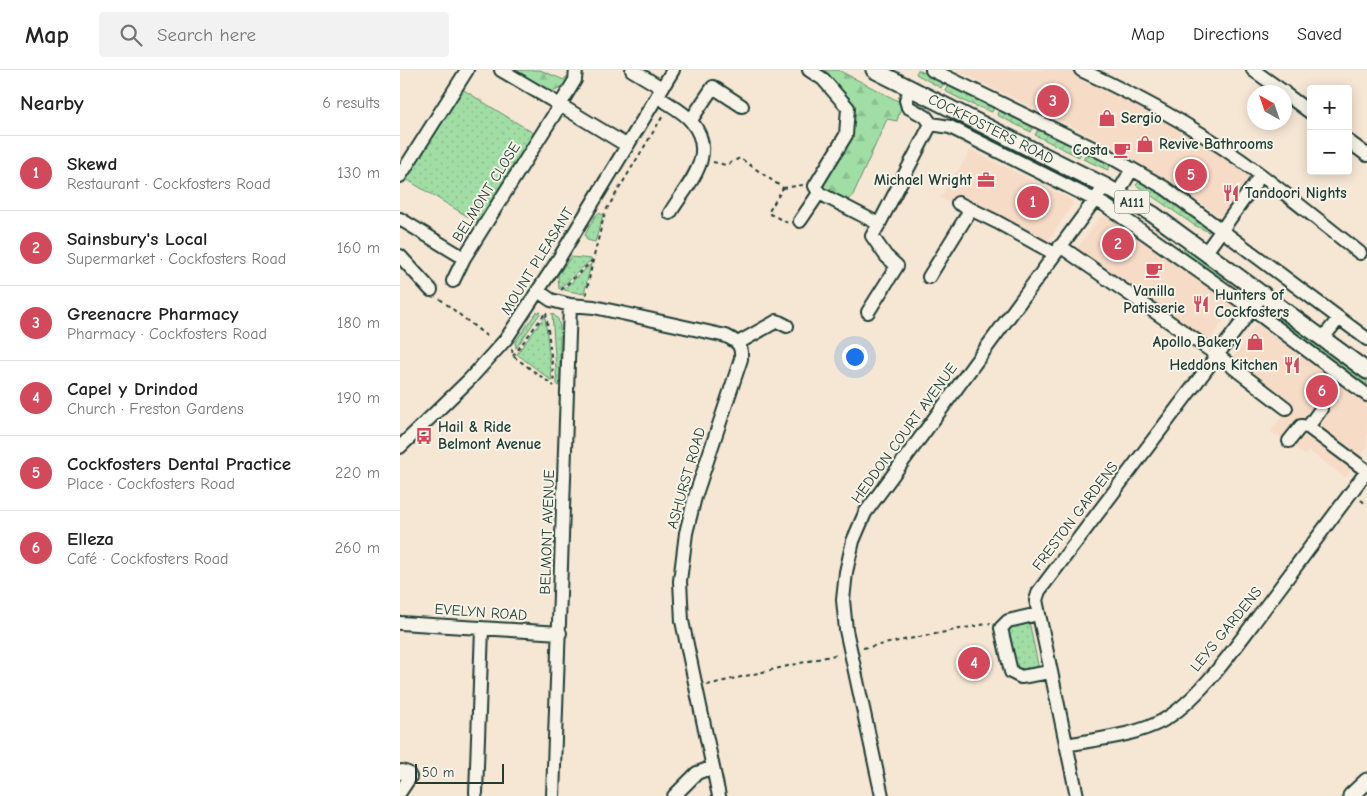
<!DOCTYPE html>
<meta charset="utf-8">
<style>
:root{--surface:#fff;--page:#f2f2f2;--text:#222;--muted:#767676;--line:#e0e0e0;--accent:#d1495b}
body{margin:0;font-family:"Comic Neue",sans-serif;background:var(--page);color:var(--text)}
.controls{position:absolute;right:15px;top:15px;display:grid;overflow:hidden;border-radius:5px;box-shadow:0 2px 12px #0003}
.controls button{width:45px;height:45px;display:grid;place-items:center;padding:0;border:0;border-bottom:1px solid var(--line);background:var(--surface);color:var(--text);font:25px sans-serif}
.compass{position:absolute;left:847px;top:15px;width:45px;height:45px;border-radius:50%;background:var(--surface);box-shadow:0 2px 12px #0003;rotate:320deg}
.scale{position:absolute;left:15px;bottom:12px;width:89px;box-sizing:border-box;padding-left:5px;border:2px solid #1f3d34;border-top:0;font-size:14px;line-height:18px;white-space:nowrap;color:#1f3d34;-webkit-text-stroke:4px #f7f3e8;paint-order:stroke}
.you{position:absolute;left:454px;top:286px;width:18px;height:18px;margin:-12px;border:4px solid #fff;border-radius:50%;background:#1a73e8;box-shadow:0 0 0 8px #1a73e833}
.badge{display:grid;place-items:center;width:32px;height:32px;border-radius:50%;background:var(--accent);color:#fff;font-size:16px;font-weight:700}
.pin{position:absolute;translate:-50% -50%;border:2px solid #fff;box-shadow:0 1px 5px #0006}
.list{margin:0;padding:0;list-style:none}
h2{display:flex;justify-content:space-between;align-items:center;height:65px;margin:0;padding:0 20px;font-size:21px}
h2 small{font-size:16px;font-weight:400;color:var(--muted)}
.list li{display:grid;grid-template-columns:32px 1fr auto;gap:15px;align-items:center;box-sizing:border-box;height:75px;padding:0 20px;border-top:1px solid var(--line)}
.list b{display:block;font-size:19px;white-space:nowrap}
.list p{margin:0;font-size:16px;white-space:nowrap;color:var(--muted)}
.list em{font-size:16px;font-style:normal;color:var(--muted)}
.icon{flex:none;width:28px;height:28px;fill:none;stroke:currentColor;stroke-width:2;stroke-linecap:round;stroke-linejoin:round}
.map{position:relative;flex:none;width:967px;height:726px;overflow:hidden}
header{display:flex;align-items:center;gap:30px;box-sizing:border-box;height:70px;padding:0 25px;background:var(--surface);border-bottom:1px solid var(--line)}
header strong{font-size:24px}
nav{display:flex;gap:28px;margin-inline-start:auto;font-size:18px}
.search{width:350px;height:45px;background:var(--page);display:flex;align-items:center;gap:12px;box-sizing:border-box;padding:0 18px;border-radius:5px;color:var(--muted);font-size:19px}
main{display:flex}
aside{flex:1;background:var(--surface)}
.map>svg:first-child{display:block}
.built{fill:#f6dcc6}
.grass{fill:url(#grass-dots);stroke:#608e6c}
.forest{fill:url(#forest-firs);stroke:#608e6c}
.garden{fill:url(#garden-furrows);stroke:#608e6c}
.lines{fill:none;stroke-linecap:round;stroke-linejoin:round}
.minor-casing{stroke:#1f3d34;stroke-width:16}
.major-casing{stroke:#1f3d34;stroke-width:19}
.path{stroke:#1f3d34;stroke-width:2;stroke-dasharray:4 4;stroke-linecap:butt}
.minor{stroke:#f7f3e8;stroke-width:12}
.major{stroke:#f7f3e8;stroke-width:15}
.labels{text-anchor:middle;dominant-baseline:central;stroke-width:4;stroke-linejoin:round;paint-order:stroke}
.shield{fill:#f7f3e8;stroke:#60746a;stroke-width:1}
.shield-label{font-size:14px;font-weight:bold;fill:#1f3d34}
.poi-label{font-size:15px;font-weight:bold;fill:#1f3d34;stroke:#f7f3e8;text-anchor:start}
.street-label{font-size:15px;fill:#1f3d34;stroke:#f7f3e8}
</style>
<header>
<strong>Map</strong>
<div class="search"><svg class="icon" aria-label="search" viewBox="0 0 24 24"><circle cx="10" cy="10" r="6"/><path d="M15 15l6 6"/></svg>Search here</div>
<nav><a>Map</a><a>Directions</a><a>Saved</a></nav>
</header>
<main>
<aside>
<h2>Nearby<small>6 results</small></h2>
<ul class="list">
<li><span class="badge">1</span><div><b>Skewd</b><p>Restaurant · Cockfosters Road</p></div><em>130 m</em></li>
<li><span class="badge">2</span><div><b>Sainsbury's Local</b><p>Supermarket · Cockfosters Road</p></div><em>160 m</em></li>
<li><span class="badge">3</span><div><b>Greenacre Pharmacy</b><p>Pharmacy · Cockfosters Road</p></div><em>180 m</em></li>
<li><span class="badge">4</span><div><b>Capel y Drindod</b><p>Church · Freston Gardens</p></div><em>190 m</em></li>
<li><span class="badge">5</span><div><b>Cockfosters Dental Practice</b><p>Place · Cockfosters Road</p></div><em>220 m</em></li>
<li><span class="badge">6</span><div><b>Elleza</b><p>Café · Cockfosters Road</p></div><em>260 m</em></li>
</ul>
</aside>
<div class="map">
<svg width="967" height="726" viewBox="0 0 967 726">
<defs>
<pattern id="grass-dots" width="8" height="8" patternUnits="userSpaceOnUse" patternTransform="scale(1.25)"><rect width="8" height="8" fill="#a1dea5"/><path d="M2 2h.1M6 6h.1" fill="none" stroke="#8abf8f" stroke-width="1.8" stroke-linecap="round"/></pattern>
<pattern id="forest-firs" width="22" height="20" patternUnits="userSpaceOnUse" patternTransform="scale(1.25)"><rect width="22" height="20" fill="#a1dea5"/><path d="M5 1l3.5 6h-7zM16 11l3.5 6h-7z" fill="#8abf8f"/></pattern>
<pattern id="garden-furrows" width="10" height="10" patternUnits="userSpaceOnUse" patternTransform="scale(1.25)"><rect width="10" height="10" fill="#a1dea5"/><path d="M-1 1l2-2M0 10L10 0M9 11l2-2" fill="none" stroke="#8abf8f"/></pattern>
</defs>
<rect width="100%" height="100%" fill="#f6e6d4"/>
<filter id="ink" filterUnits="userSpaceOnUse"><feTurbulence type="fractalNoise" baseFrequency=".02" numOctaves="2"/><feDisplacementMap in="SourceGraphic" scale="10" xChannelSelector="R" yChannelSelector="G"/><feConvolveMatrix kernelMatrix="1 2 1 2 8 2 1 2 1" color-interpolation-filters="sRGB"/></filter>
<g filter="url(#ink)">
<path class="built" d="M556,0H693L857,95L821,147L776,116L707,74Z
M571,80L672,130L673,134L641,182L540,128Z
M707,146L831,233L832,239L801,282L669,190L700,147Z
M861,256L967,335V378L946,408L909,381L905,385L871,361L884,344L825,299L855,257Z"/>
<path class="grass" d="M518,0L544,12L541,18L516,4Z
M548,14L594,37L592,42L568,33L545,21Z
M62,19L135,64L80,154L6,109Z
M199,143L203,145L195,172L187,170L185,165L195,146Z
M787,176L826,206L822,211L783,182Z
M171,187L192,189L159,219L158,205Z
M191,194L184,224L164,220V219Z
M868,236L967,311V319L863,242Z
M141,242L116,278L115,272L136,243Z
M152,243L158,249L160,257V317L157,314Z
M145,246L152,311L117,284Z
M629,551L639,600L625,602L614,598L607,556Z"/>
<path class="forest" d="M108,0H140L164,10L166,7H170L167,16L146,24Z
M417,0H438L502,33L497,51L487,49L452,127L446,131L421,117L452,54Z"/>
<path class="garden" d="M599,39L634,56L631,62L597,45Z
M639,58L683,80L679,87L635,65Z
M687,82L708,94L710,96L708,100L683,89Z
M739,112L744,113L808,156L809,162L794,155L736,115Z"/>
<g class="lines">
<g class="minor-casing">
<path id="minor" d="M176,0L175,10L160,35L226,75
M232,0L262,18
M409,0L423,9L448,38L446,65L415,116L419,123
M532,0L709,86L765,118L967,269
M681,0C744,29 806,63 861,105C895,131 927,157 960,183
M853,0L884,22
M511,19L506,30L508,37L526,47L531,54
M884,23L911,43
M257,26C268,34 283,41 291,51C319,85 288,113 270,143
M291,50L313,17L342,36
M531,54L550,57L705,135L852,239L967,325
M948,71L967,85
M0,106L67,0
M718,123L732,99
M558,133L597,152L655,184
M0,149L64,188
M400,151L419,123L479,154L531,54
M660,176L817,285L886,338
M806,182L861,105
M0,186L31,220
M529,207L571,139
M53,211L64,188L160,35L101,0
M138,221L151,230L170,235L153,726
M170,235L194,237L326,266C338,272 342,275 341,289L295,427L286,463L280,511L282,551L319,726
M468,242L497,196L486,186L472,166L479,154
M923,268L939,248
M338,273L377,251L387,256
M921,339L908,357L967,401
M889,371L901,356L908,357
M0,377L69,310L106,269L155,195L273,0
M638,544L608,551L601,558L611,602L621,607L650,602
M0,553L160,563
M666,675C697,669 734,666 762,651C800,630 838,573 864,539C898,493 933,447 967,401
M0,703L2,701L8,703L10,707L0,722
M76,723L82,559
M274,726L297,703L313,697
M482,726L446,560L443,530L446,502L453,471L465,443L705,116
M677,726L636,530L639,521L864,223"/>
</g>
<g class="major-casing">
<g id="major">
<path id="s1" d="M474,0L705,116L754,145L967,301"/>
<path d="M951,726L967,711"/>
</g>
</g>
<path class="path" d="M313,92L326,95L340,88L383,118L368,143L388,153
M383,118L403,115
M161,220L193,190L205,142L264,44
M186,225L193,190
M40,229L89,268
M112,279L113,286L154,316
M113,286L146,242L154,312
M961,430L967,435
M463,578L591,553
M307,615L439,584"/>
<use href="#minor" class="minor"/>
<use href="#major" class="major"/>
</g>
</g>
<defs>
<g id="shop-bare" transform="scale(1.35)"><path d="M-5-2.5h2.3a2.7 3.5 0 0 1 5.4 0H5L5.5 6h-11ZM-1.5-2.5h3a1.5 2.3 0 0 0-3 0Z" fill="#d1495b" stroke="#f7f3e8" stroke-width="2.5" paint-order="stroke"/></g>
<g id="cafe-bare" transform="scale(1.35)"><path d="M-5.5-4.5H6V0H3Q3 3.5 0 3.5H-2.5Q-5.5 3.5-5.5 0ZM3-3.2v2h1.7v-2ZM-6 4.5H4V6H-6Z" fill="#d1495b" stroke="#f7f3e8" stroke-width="2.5" paint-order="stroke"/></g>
<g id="office-bare" transform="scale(1.35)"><path d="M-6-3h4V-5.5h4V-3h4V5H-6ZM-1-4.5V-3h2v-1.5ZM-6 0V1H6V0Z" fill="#d1495b" stroke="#f7f3e8" stroke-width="2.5" paint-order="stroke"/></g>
<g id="restaurant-bare" transform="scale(1.35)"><path d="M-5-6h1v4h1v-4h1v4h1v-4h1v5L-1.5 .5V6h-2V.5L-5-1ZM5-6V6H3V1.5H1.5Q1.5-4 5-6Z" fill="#d1495b" stroke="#f7f3e8" stroke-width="2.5" paint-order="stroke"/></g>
<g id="bus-bare" transform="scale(1.35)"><path d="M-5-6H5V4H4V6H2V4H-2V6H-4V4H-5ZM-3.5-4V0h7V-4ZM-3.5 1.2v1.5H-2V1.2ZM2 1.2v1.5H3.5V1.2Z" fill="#d1495b" stroke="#f7f3e8" stroke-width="2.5" paint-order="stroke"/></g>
</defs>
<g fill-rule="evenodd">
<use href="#shop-bare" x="707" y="48"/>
<use href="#shop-bare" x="745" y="74"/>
<use href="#cafe-bare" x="722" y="80"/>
<use href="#office-bare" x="586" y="110"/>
<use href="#restaurant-bare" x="831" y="123"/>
<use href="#cafe-bare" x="754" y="200"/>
<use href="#restaurant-bare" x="801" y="234"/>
<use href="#shop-bare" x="855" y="272"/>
<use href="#restaurant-bare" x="892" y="295"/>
<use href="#bus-bare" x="24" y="366"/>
</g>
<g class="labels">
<rect class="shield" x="714.5" y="120.5" width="35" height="23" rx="4"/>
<g class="shield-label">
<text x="732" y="132">A111</text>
</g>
<g class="poi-label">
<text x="721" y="48">Sergio</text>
<text x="759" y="74">Revive Bathrooms</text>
<text x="708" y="80" text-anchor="end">Costa</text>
<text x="572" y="110" text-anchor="end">Michael Wright</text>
<text x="845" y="123">Tandoori Nights</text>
<text x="754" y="221" text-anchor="middle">Vanilla<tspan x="754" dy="17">Patisserie</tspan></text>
<text x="815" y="225">Hunters of<tspan x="815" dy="17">Cockfosters</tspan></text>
<text x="841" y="272" text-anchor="end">Apollo Bakery</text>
<text x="878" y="295" text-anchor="end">Heddons Kitchen</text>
<text x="38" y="357">Hail &amp; Ride<tspan x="38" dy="17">Belmont Avenue</tspan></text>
</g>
<g class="street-label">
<text stroke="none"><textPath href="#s1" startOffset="131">COCKFOSTERS ROAD</textPath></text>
<text transform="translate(86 122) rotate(-58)">BELMONT CLOSE</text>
<text transform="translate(137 191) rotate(-58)">MOUNT PLEASANT</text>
<text transform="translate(504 363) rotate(-54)">HEDDON COURT AVENUE</text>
<text transform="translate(286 408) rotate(-74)">ASHURST ROAD</text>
<text transform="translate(675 446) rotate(-53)">FRESTON GARDENS</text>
<text transform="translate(147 462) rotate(-88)">BELMONT AVENUE</text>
<text transform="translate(81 542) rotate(4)">EVELYN ROAD</text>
<text transform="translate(826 559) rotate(-51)">LEYS GARDENS</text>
</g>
</g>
</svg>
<div class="controls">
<button>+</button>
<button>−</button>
</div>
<svg class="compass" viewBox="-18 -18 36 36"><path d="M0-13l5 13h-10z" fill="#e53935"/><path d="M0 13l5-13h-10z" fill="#767676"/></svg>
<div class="scale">50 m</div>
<div class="you"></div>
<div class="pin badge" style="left:633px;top:132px">1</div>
<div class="pin badge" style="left:718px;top:174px">2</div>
<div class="pin badge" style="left:653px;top:31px">3</div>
<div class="pin badge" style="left:574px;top:593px">4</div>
<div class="pin badge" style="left:791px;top:105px">5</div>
<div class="pin badge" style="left:922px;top:321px">6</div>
</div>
</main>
